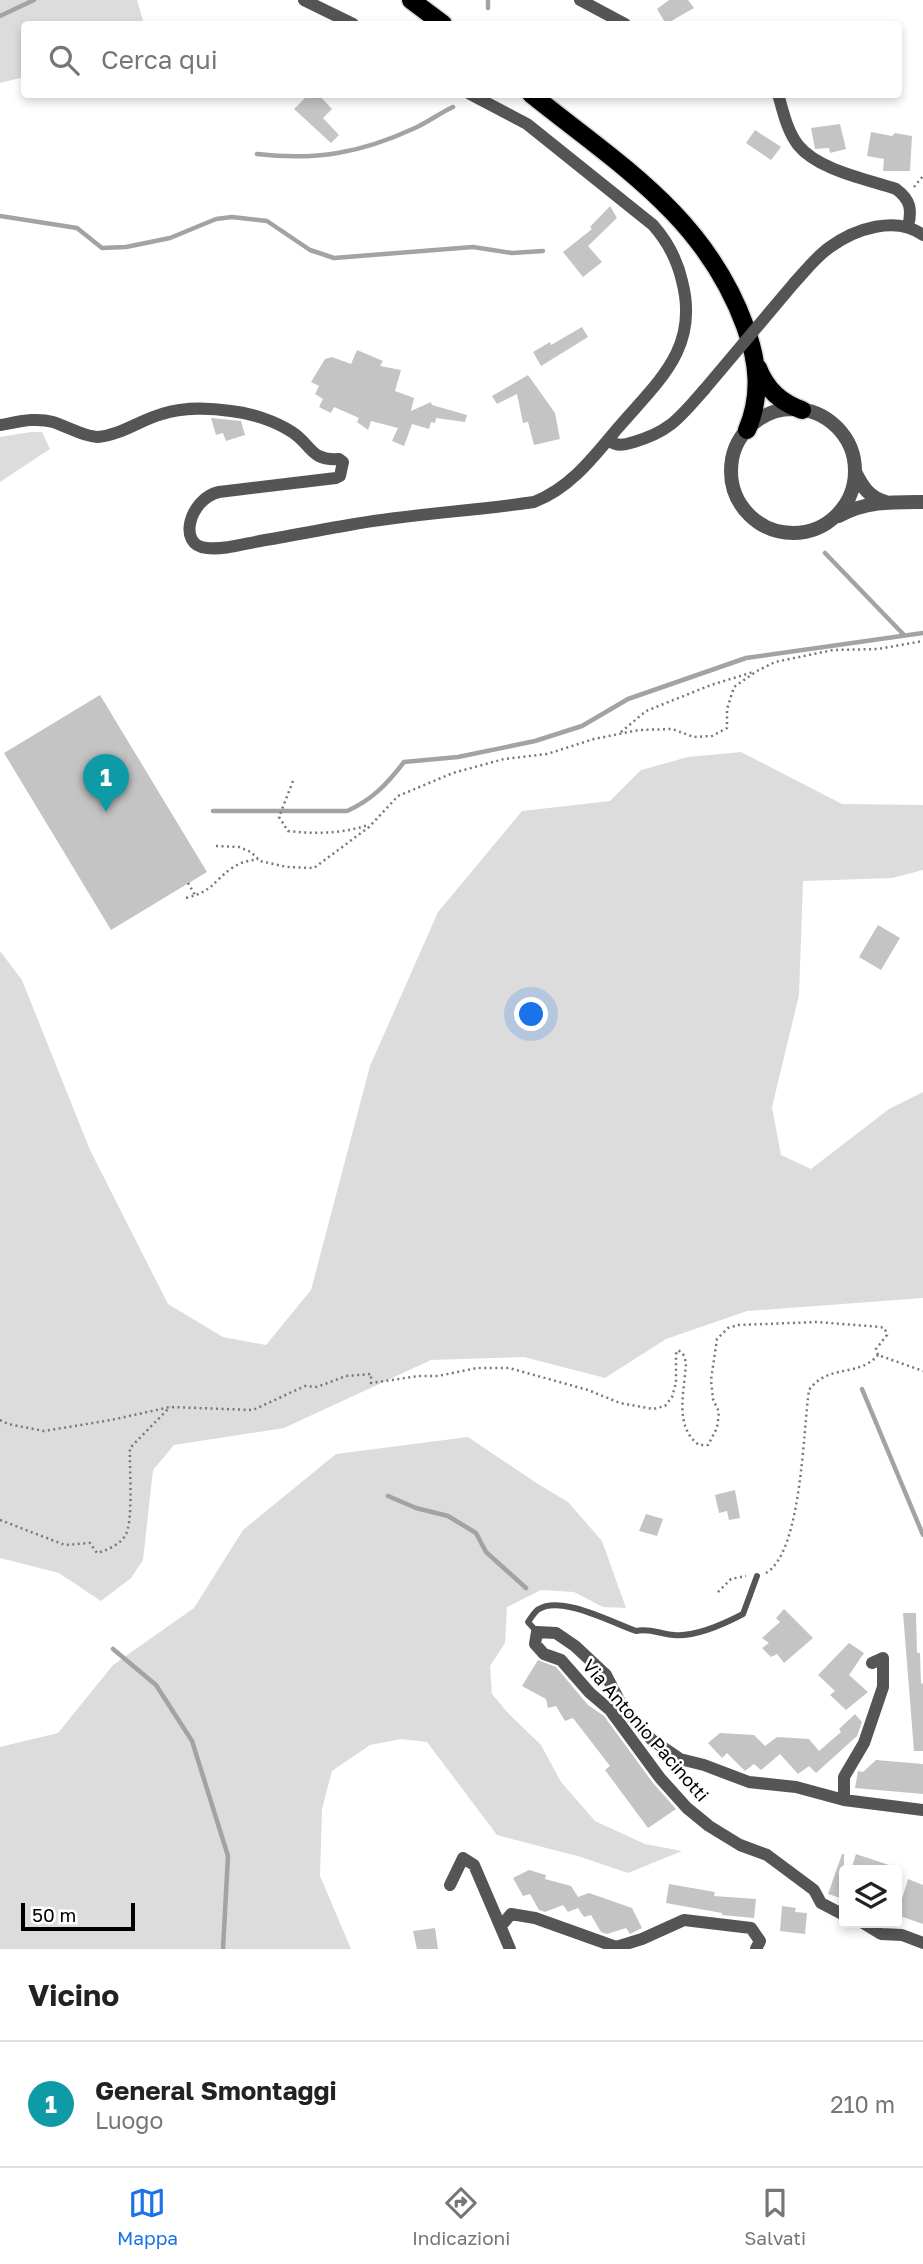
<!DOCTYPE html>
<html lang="it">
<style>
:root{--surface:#fff;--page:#f2f2f2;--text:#222;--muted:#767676;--line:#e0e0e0;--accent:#1a73e8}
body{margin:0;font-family:"Golos Text",sans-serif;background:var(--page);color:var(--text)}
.controls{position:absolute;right:21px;bottom:21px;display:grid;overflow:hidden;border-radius:7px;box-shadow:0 4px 10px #0003}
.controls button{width:63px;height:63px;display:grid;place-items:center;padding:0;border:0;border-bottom:2px solid var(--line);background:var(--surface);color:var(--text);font:35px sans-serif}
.scale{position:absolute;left:21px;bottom:18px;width:114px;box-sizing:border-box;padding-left:7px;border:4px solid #000;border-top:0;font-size:19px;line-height:24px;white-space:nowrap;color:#000;-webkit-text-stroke:5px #fff;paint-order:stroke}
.you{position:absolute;left:532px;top:1015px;width:24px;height:24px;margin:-18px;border:5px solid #fff;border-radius:50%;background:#1a73e8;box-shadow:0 0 0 10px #1a73e833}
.badge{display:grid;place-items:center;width:46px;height:46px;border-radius:50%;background:var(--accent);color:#fff;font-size:23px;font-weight:700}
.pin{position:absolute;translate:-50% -58px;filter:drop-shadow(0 2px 4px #0008)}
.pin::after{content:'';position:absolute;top:37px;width:24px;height:21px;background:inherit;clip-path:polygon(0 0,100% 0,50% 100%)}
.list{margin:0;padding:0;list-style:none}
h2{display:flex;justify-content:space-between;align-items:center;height:91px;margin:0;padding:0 28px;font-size:30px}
h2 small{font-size:23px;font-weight:400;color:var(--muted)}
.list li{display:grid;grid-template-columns:46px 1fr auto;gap:21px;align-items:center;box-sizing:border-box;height:126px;padding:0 28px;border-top:2px solid var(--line)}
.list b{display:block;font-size:26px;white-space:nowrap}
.list p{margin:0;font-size:23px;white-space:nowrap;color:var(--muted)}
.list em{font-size:23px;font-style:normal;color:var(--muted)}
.icon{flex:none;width:38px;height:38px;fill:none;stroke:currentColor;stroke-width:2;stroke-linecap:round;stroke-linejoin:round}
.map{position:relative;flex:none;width:923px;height:1949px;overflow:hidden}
.search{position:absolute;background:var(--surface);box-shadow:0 4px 10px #0003;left:21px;right:21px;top:21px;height:77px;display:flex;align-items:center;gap:18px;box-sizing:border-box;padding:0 24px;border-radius:7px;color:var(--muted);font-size:26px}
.sheet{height:217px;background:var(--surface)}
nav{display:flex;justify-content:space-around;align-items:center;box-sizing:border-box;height:98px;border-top:2px solid var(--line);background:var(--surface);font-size:19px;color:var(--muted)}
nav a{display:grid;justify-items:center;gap:4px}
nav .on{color:var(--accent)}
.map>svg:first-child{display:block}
.green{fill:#dcdcdc}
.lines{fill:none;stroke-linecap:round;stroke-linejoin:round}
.stream{stroke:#a3a3a3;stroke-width:4.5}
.building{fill:#c4c4c4}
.primary-casing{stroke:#dbdbdb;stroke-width:21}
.path{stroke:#777;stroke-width:2.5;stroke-dasharray:2 3.5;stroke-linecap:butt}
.service{stroke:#555;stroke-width:6}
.minor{stroke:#555;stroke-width:12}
.tertiary{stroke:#555;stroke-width:14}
.primary{stroke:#000;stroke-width:18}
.minor-bridge{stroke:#555;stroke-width:12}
.labels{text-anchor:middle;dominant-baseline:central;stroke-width:5;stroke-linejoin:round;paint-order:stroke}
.street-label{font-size:18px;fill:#000;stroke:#fff}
</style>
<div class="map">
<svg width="923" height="1949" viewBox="0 0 923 1949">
<rect width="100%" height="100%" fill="#fff"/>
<path class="green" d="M0,0H137L144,24H24V77L0,83Z
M31,432H42L50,449L0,482V437Z
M741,752L842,804L923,805V870L892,878L803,881L799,995L772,1107L781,1155L811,1169L889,1109L923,1092V1298L747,1311L666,1339L605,1378L524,1357L431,1360L284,1428L174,1445L153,1470L143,1560L131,1578L101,1601L59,1573L0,1558V951L22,980L90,1150L168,1304L223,1337L266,1345L311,1290L370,1066L438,912L522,811L610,801L641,770L688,757Z
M468,1437L538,1484L568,1502L602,1541L626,1608L603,1607L574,1592L541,1590L507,1607L505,1643L490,1666L492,1694L508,1713L541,1745L561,1782L595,1821L645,1844L682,1851L628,1873L581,1857L497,1835L427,1742L401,1739L370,1745L332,1771L322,1809L320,1876L351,1949H0V1747L58,1733L113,1665L194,1608L243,1530L336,1454Z"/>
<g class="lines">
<path class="stream" d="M488,0V8
M0,16L34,0
M257,154C316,161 361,153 415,128C428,122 440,113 453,107
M0,216L77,228L102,248L126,247L170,238L216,219L232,217L267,221L310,250L334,258L473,247L512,253L543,251
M825,553L904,635
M213,811H347C372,800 387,784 404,762L458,757L535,741L582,726L628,699L746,658L923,633
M862,1389L923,1535
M388,1496L416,1508L448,1516L476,1533L486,1552L526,1588
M113,1649L156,1685L192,1741L228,1856L223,1949"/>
</g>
<path class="building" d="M669,0H688L694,8L666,24L657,9Z
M309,94H318L332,109L323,118L339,135L331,143L294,109Z
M840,124L846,149L830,153L829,148L815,149L811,128Z
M755,130L781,147L771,160L746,143Z
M871,132L892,136L895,133L912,136L910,171H883L884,159L867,156Z
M610,206L617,218L588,246L602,262L583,277L563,252L592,229L590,227Z
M582,327L588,337L541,366L533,352L550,342L551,345Z
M357,350L383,361L380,366L401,370L395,391L414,398L411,411L431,402L432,405L467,415L465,422L436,418L435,423L431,422L429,429L412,424L404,446L392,441L398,428L371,421L368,430L357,422L359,418L334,407L331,413L319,407L323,399L315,394L319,386L311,382L325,359L332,357L351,364Z
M528,375L555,413L560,439L534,445L528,422L523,423L517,394L497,404L492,396Z
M211,418L241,421L245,435L226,441L223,433L216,435Z
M100,695L207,872L111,930L4,753Z
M878,925L900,938L881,970L859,957Z
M735,1490L740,1518L729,1520L727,1511L719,1513L715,1495Z
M646,1514L663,1519L657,1536L639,1531Z
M784,1609L813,1638L784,1663L777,1654L771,1657L762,1648L769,1643L762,1638L780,1622L776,1618Z
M903,1613H916L917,1653H920L921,1684L923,1683V1751H914Z
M849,1643L864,1653L849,1675L868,1692L846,1710L830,1695L835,1691L818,1675Z
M538,1660L556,1667L588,1705L604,1716L653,1783L676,1809L648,1828L605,1770L610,1766L573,1718L565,1721L556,1706L548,1708L546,1699L522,1686Z
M855,1714L862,1722L857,1736L816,1773L809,1766L798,1774L780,1754L761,1770L754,1764L745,1771L727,1753L722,1758L708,1743L720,1733L754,1735L765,1746L777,1737L809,1739L819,1751L841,1732L839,1729Z
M876,1760L923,1764V1794L855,1788L858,1771L863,1772Z
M842,1854H844V1899L828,1894Z
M856,1854L898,1868L897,1870H851Z
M529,1870L546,1875L545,1879L571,1886L578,1897L589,1893L632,1908L642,1928L630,1934L626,1928L607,1934L601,1932L591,1915L584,1917L578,1908L568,1912L563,1905L545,1912L539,1910L530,1894L523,1896L513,1878Z
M908,1879L923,1885V1924L897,1915Z
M669,1884L715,1892L714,1896L756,1899L754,1918L722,1915V1913L666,1903Z
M782,1906L796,1908L795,1912L807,1913L805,1934L780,1931Z
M435,1928L438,1949H417L413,1931Z"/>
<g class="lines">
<g class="primary-casing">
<path id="primary" d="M411,0L443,24
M531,94C618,164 705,216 745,326C758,361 762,395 747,430
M758,368C766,389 781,403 802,410"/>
</g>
<path class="path" d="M914,187L923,176
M621,732L646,711L711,685L753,672
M293,781L279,817L288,831C316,834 341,834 368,825
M216,846L239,847L251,852L260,861L287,867L314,868L369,827L398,796L453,773L504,759L547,754L594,739L639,730L672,729L694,737L712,736L727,728V709L734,687L757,671L775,662L833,650L878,649L923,641
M188,883L195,895
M186,898C215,890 211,883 232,868C240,862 249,861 258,859
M0,1420L8,1424L44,1431L111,1420L170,1407L253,1410L305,1386L317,1387L346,1376L371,1374V1383L419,1376H438L477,1368H509L588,1390L620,1403L653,1409L665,1406L672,1397L676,1383V1354L678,1350L683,1354L686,1362C685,1390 673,1426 699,1445H708L717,1428L719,1412L713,1399L711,1380L717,1339L728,1328L738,1325L817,1322L881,1327L885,1329L887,1335L876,1349L878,1355L923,1371
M0,1520L65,1545L90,1543L97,1553C107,1550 118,1546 125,1536C134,1522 129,1467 130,1448L170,1407
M766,1573C802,1552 803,1430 809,1390C829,1363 858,1378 878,1355
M718,1592L731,1579L746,1576"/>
<path class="service" d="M537,1632L528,1622C531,1618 535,1611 539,1609C561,1595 613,1623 636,1631C650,1628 660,1634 674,1635C696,1637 724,1624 743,1614L757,1576"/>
<path class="minor" d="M304,0L353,24
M580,0L625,24
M778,94C783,111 787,131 798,145C818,170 866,179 896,189C911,200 912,210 908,227
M795,282C806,270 816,257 830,247C855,229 896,215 923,235
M0,425C18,422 35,417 53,422C66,426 84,437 98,437C121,435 140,420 162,414C183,407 211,408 231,411C251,413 275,421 292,432C312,445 310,461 339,459L343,462L340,476L336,478L219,492C190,498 176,546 207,548C224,550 243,544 260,541C290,536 319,530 349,525C410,514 473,511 534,502C570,488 593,458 617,429C657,382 700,349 682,281C677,259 668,242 653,225L527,124L470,94
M608,440C617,447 624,445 634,442C671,431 680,417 704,390
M844,1800V1777L864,1743L883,1687V1658L872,1663
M450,1885L463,1858L474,1865L510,1949
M844,1915L821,1903L814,1890L767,1855L740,1845L709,1826L687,1808L660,1778L610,1710L590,1693L561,1660L544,1654L535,1644L537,1632L556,1633L575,1646L606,1675L622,1706L652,1740L680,1759L704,1765L749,1782L796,1787L844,1800L923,1810
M863,1923L881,1934L902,1935L923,1943
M501,1926L511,1914L535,1918L616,1947L642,1939L684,1920L751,1928L760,1941L756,1949"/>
<path class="tertiary" d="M731 471a62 62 0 1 1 124 0a62 62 0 1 1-124 0Z
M855,472C862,486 869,498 886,502
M839,516C866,501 893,502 923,502"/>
<use href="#primary" class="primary"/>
<path class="minor-bridge" d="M704,390L795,282"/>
</g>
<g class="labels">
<g class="street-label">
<text transform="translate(646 1730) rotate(49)">Via Antonio Pacinotti</text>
</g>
</g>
</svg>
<div class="controls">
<button><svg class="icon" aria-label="layers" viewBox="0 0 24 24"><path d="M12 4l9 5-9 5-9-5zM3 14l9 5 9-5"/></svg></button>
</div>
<div class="scale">50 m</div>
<div class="you"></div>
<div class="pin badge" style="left:106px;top:812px;background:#0f9aa8">1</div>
<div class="search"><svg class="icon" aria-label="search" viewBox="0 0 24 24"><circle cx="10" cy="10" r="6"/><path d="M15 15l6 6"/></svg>Cerca qui</div>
</div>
<section class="sheet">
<h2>Vicino<small></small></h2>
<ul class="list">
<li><span class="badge" style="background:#0f9aa8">1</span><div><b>General Smontaggi</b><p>Luogo</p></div><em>210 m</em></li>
</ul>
</section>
<nav>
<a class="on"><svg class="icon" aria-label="map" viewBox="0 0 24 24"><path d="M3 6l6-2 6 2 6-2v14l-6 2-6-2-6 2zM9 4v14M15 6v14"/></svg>Mappa</a>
<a><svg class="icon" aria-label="directions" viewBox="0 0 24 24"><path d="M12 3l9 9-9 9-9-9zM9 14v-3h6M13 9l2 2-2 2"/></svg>Indicazioni</a>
<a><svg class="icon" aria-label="saved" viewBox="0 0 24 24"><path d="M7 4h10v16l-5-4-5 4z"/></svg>Salvati</a>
</nav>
